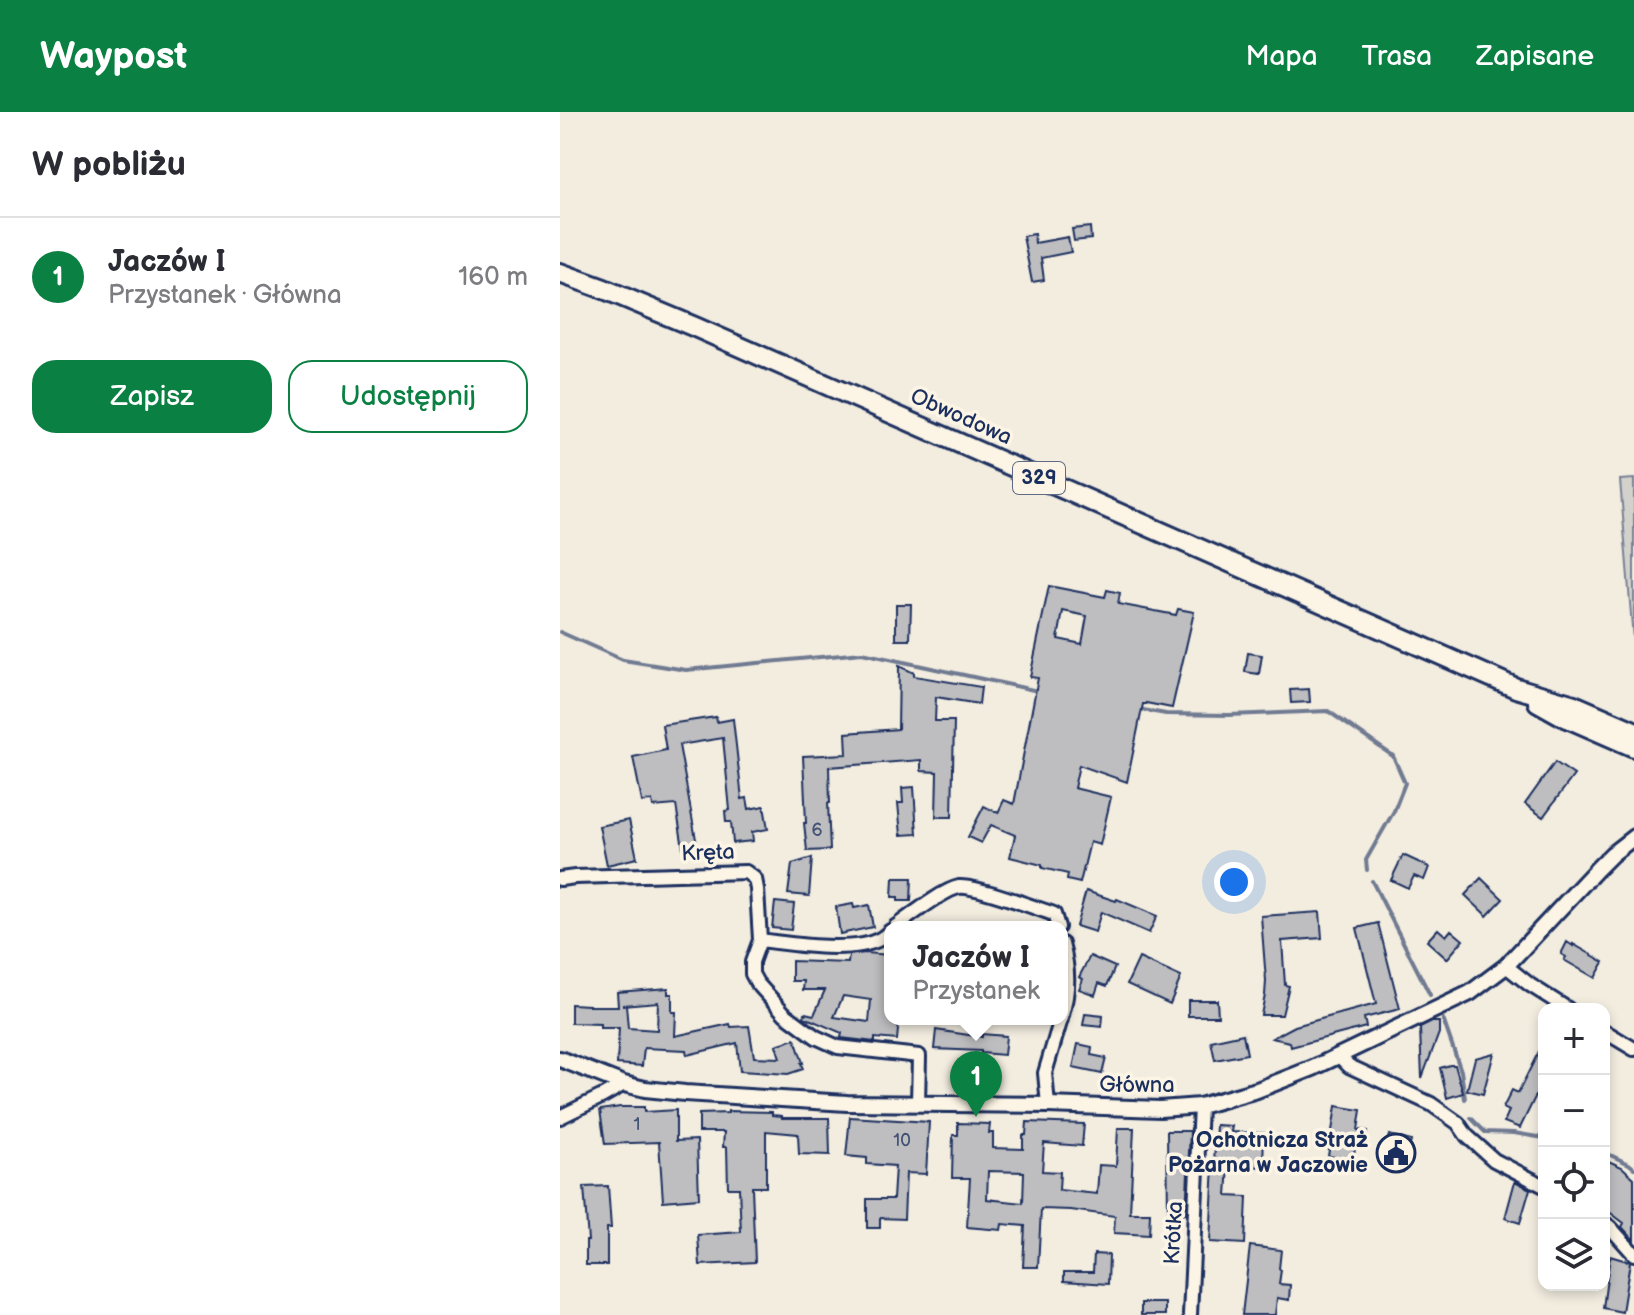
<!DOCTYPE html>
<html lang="pl">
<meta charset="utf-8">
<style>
:root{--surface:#fff;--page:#f2f2f3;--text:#2b2b33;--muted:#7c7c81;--line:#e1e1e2;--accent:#0b8043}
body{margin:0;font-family:"Balsamiq Sans",sans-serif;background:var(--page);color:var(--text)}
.controls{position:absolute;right:24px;bottom:24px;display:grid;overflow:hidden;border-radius:16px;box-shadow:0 4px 12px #0003}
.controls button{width:72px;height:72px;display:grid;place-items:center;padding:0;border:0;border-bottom:2px solid var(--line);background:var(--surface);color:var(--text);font:40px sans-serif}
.you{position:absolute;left:674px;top:770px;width:28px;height:28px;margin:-20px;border:6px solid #fff;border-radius:50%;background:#1a73e8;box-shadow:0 0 0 12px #1a73e833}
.badge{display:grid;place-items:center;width:52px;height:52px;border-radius:50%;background:var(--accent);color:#fff;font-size:26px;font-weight:700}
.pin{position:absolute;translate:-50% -66px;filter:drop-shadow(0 2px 4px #0008)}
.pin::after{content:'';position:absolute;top:42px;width:28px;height:24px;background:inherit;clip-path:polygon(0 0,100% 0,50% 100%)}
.popup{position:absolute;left:324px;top:809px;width:184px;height:104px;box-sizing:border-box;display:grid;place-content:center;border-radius:16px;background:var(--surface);filter:drop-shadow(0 2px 6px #0005);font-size:26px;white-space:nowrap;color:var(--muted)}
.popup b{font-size:30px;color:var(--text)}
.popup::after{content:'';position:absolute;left:50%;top:100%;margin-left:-16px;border:16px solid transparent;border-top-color:var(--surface)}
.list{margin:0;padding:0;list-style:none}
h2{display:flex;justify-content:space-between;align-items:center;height:104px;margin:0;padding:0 32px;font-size:34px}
h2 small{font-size:26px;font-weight:400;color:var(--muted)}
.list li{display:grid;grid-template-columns:52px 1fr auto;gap:24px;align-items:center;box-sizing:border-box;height:120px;padding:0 32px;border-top:2px solid var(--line)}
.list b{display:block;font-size:30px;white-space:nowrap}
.list p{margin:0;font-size:26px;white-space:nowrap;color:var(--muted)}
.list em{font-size:26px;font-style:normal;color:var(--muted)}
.actions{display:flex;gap:16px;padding:24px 32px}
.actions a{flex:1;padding:18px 0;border:2px solid var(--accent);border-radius:24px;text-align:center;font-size:28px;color:var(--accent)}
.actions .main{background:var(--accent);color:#fff}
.icon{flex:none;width:44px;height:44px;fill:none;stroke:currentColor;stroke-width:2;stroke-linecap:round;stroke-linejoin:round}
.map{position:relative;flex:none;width:1074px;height:1203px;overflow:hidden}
header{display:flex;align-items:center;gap:48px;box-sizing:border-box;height:112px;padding:0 40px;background:var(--accent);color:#fff}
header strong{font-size:38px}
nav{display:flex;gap:44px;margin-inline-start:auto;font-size:28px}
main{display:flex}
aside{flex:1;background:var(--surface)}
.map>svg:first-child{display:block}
.green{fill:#d3d1cc;stroke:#778095;stroke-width:2}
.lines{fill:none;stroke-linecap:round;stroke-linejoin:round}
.stream{stroke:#707a91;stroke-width:4}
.building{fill:#bebec0;stroke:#1b2f5e;stroke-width:2;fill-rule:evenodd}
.minor-casing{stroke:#1b2f5e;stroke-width:18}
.tertiary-casing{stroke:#1b2f5e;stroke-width:20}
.primary-casing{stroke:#1b2f5e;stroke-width:24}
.minor{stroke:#fcf5e5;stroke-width:12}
.tertiary{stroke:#fcf5e5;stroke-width:14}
.primary{stroke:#fcf5e5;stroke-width:18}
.labels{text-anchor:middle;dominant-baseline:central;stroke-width:7;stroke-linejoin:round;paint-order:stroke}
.number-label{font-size:18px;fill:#445376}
.shield{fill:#fcf5e5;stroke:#5e6a86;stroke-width:2}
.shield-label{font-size:20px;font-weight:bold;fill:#1b2f5e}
.street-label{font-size:22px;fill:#1b2f5e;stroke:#fcf5e5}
.poi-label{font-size:22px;font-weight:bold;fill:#1b2f5e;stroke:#fcf5e5;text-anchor:end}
</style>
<header>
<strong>Waypost</strong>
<nav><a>Mapa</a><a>Trasa</a><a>Zapisane</a></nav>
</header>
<main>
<aside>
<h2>W pobliżu<small></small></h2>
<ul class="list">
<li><span class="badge">1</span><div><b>Jaczów I</b><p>Przystanek · Główna</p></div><em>160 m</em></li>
</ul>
<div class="actions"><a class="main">Zapisz</a><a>Udostępnij</a></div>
</aside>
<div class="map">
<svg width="1074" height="1203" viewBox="0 0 1074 1203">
<rect width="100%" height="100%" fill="#f3ede0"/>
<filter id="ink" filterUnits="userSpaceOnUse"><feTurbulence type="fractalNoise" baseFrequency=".0125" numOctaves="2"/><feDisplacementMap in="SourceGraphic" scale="16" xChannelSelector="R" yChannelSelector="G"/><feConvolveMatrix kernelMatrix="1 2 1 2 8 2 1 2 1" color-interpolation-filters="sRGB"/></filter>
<g filter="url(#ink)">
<path class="green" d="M1074,367V540L1060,368Z"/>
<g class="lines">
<path class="stream" d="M0,520L63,548L126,558L302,541L478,579
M577,597L606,602L669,603L768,599L833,644L845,671L834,699L806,748L807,758
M812,769L870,883
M883,907L901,959L905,987
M911,1006L925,1020L954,1021L984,1026
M1044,1040L1069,1052L1074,1056"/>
</g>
<path class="building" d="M530,115L531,127L514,129L512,117Z
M474,122L475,131L508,125L511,140L481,146L484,168L472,170L463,124Z
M489,474L545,485L547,478L560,481L558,492L616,503L618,497L634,500L612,596L586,591V592H583L567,670L519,653L514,676L551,685L540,733L530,730L520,771L507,768L508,762L482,756V753L450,745L455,723L431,713L421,731L408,725L424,694L438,701L444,688L454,692L478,566L470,565ZM503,499L527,504L522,532L498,527Z
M336,492H351L350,528H336Z
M688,541L702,543L699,562L685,560Z
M339,554L354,561V564L421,575L419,592L376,585L375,609H394L392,705H376L377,660L361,659V648L269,655L270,691H268L270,738L247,739L244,711H246L243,644L287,642L286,621L338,617Z
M749,577L750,590L731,591L730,578Z
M156,605L157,610L173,607L182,687L187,686L189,697L204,694L208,717L192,720L193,729L173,731L171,710H166L165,699L170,698L163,626L119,633L137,733L123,736L116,693L93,695L92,689L82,690L73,645L106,638L102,613Z
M995,650L1014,663L983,705L965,692Z
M354,675L357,722L341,723L338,691H343L342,676Z
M69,708L77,746L47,753L39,714Z
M843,743L869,755L864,768L854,764L848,776L831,768Z
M252,746L249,784L228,782L232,752Z
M333,766H352L351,789H338V785H332Z
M921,766L943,787L927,804L905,783Z
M526,779L556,789L557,787L597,804L589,821L541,800L535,820L516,814Z
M215,790L234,792L231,818L212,816Z
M293,792L294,796L309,793L313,815L280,822L276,795Z
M760,800L762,826L722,829L725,873L729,874L722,903H701L705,883L706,869L701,804Z
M818,811L840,897L804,906L806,915L731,935L730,930L712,926L735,914L816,892L797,816Z
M878,817L886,824L891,818L903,828L887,847L867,829Z
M1007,830L1013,834V832L1044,850L1035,866L1004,848L1006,845L1001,842Z
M305,841L330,843L329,905L339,907L337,928L315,926V930L281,926L282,921L244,905L245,901L254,903L265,878H243L244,869H232V849L288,851L289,843ZM283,884L311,888L309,910L274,905Z
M530,844L555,855L547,874L539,871L535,883L519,877L523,867L519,865Z
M579,846L621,865L610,892L567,872Z
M108,876V882H112V900H116L115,924L170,912L171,915L189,914L194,945L220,946L216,933L235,927L243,951H241L243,957L228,962L180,959L177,931L127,943L126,938L84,936L82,954L57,952L59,916H40V912L11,911V892L29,893V894H58L57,880ZM98,890L97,918L68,916L66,893H62Z
M628,888H657L658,904H628Z
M525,902L543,904L542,915L523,913Z
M872,910H879V921L862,966L860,916Z
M376,918L422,925V922L446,924L444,943L421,941V939L374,937Z
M683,922L687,942L655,948L651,929Z
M984,929V967L960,1016L944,1010L949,999L943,996L952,978L958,981Z
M518,932L532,935L531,943L546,946L542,962L513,956Z
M934,941L923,982L907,978L915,946Z
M890,953H895L903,981L887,986L880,956Z
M776,994L801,998L798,1018L807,1019L805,1030L796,1029L793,1048L768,1044Z
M60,995H84V1000L116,998V1029L137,1028L139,1086L103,1089L99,1030L45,1032L40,998Z
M168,999L212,1000V1003L222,1004V1006H269L270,1043L239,1042L238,1022L206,1019V1075H192L195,1150L140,1153L138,1123L181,1120L179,1076H168L167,1035H163L164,1020H139V1002L168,1001Z
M290,1005L369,1010L366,1062L346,1061L344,1107L320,1106V1116H307V1087H333L335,1054L307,1052V1046L286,1044Z
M467,1010L524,1012L522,1034L484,1031L482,1059L500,1060L499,1078L537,1082L539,1053L556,1054L558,1016H574L570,1101H590L589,1123L554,1121L555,1104L511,1098L481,1097L478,1155H463L465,1114L442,1112L441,1118L407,1115L410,1066H392L393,1023H398V1011L430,1012L429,1021H433V1036L463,1037V1023H466ZM428,1059L464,1060L463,1091L427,1087Z
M656,1013L672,1014L671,1020L704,1021L703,1055L669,1053L667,1084L687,1085L685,1132L650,1130Z
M607,1019H630L626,1102H608Z
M829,1023L851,1029L843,1060L821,1054Z
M1044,1047L1062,1055L1074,1066V1128L1062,1115L1064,1111L1044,1096Z
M955,1069L970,1077L960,1111L945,1106Z
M48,1074L51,1116H47V1153H26V1129H28L24,1075Z
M690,1134L721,1138L719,1157L721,1158L719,1172L730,1173L729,1188L717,1186L715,1203H682Z
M534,1142L549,1143L548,1172L504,1169V1160H533Z
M1050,1144L1070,1150L1062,1200L1043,1196Z
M581,1191H605V1203H581Z"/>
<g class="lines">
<g class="minor-casing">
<path id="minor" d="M0,767L15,765L186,760L195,767L197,777L200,828L192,850V862L197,871L225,902L256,925L278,935L359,944L358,992
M335,815C349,805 383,778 399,775C415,773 475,796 494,802L498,815
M200,828C230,832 293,842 320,827C324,825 327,822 330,819
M502,832C509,858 509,878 502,903
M946,854L970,873L1008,897
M1044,919L1074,937
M779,944L789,954L871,992L898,1011L907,1024L934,1048L984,1074
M488,993L485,961L501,907
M0,1005L43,984L64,972
M1044,1111L1050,1115L1074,1142
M630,1203L640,994"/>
</g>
<g class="tertiary-casing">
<path id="tertiary" d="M0,947L64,972L85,977L125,981L287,991L488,993L600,997L640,994L697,978L753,956L910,881L946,854L1037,757L1052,742L1074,725"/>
</g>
<g class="primary-casing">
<path id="primary" d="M0,161L44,177L135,215L956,576L1014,593L1074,619
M978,590L1003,604L1074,635"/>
</g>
<use href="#minor" class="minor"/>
<use href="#tertiary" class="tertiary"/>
<use href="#primary" class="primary"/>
</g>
</g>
<defs>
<g id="civic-ring" transform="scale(2)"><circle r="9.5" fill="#fcf5e5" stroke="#1b2f5e" stroke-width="1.5"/><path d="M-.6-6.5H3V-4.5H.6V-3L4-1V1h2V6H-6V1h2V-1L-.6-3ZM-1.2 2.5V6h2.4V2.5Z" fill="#1b2f5e"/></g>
</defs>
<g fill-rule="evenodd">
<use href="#civic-ring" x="836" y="1041"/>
</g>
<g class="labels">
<g class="number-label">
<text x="257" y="718">6</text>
<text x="77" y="1012">1</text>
<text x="342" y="1028">10</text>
</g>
<rect class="shield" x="453" y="350" width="52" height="32" rx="6"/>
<g class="shield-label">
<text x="479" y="366">329</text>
</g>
<g class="street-label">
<text transform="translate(401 305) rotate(24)">Obwodowa</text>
<text transform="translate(148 741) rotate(-2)">Kręta</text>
<text x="577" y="973">Główna</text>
<text transform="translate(614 1121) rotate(-87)">Krótka</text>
</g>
<g class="poi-label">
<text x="808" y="1028">Ochotnicza Straż<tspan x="808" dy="25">Pożarna w Jaczowie</tspan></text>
</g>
</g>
</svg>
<div class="controls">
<button>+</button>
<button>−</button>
<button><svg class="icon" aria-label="locate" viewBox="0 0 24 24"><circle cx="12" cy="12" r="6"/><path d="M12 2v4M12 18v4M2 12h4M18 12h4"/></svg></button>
<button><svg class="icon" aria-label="layers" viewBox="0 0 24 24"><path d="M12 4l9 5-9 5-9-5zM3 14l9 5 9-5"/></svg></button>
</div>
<div class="you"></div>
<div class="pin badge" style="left:416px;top:1005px">1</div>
<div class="popup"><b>Jaczów I</b>Przystanek</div>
</div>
</main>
